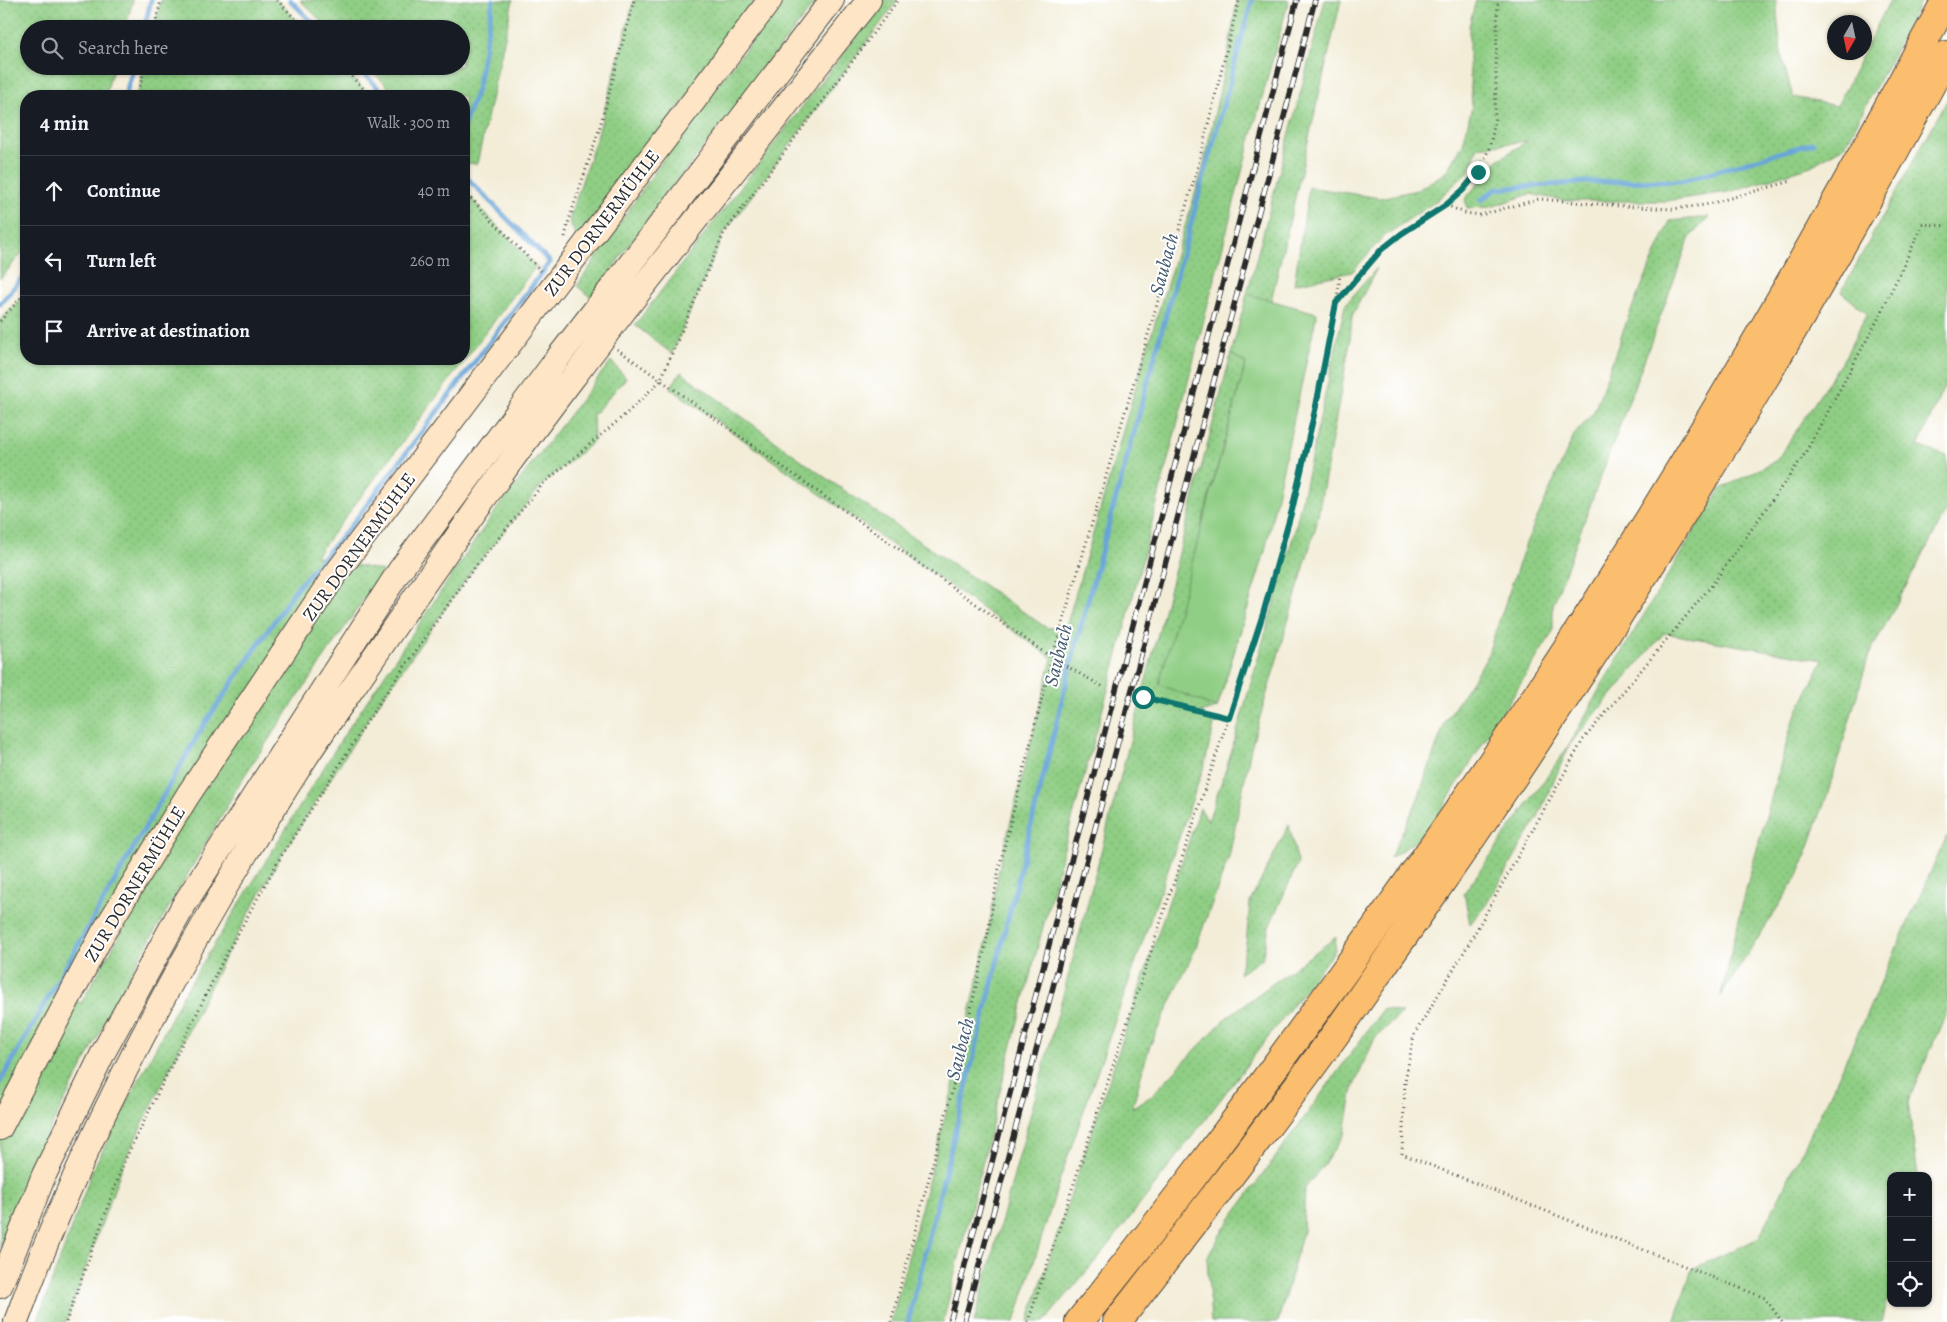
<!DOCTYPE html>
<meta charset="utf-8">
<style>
:root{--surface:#171b24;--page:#242831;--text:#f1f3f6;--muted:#9ea1a6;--line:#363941}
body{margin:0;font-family:Alegreya,serif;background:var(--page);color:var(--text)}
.controls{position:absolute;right:15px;bottom:15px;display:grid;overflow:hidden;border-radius:10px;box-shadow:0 1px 4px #0004}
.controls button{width:45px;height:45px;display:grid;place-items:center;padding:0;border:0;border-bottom:1px solid var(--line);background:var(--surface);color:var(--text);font:25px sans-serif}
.compass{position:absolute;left:1827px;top:15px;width:45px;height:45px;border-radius:50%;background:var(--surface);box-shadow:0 1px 4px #0004;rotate:189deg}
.stop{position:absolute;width:15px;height:15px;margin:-11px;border:4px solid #0f766e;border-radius:50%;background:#fff}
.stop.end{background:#0f766e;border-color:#fff;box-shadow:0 1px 5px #0008}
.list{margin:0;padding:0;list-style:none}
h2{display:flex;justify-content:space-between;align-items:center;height:65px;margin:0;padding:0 20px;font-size:21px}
h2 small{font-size:16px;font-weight:400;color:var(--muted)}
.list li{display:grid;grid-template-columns:32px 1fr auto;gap:15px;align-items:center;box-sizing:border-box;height:70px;padding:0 20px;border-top:1px solid var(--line)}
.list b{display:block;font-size:19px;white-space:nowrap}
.list em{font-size:16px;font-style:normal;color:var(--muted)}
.icon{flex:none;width:28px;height:28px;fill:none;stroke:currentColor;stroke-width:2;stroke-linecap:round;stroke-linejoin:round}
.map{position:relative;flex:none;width:1947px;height:1322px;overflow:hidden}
.search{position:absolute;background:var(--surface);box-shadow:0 1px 4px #0004;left:20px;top:20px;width:450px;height:55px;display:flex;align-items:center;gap:12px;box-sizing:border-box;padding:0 18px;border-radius:28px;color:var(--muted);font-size:19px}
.panel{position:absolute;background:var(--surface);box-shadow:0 1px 4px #0004;left:20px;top:90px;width:450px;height:275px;border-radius:20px}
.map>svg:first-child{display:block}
.grass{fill:url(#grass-dots);stroke:#5d7c58;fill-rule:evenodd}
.green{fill:#8fce84;stroke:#5d7c58}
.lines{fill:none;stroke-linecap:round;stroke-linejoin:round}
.stream{stroke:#67a4d8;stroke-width:5}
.secondary-casing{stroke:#494845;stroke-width:26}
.highway-casing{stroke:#494845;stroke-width:30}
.path{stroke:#494845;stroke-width:3;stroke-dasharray:1 4;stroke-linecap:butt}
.secondary{stroke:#fde5c5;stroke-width:24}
.highway{stroke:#fbbd6e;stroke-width:28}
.rail-casing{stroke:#2b2b2b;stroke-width:5.5}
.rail{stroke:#fff;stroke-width:4;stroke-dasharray:11;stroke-linecap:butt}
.secondary-bridge-casing{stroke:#494845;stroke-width:26;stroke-linecap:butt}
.secondary-bridge{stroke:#fde5c5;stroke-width:24}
.route{stroke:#0f766e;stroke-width:6}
.labels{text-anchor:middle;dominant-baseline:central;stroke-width:4;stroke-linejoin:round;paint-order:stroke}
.street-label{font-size:19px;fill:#2b2b2b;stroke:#fff}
.water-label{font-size:20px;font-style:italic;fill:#435b70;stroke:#fff}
</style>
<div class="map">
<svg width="1947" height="1322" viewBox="0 0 1947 1322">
<defs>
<pattern id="grass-dots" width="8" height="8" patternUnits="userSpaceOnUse" patternTransform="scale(1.25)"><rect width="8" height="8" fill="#8fce84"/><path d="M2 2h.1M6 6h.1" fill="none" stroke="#7cb172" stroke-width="1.8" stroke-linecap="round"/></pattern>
</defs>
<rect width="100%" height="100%" fill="#fff"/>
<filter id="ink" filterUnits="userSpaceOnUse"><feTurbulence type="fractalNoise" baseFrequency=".02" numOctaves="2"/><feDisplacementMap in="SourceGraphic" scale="10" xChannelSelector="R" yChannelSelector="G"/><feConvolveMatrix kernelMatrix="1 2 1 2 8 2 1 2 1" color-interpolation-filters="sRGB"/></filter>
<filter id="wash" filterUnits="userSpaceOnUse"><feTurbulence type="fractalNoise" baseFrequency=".0096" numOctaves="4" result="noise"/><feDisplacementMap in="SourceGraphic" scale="20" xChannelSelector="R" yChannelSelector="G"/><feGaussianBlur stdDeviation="1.12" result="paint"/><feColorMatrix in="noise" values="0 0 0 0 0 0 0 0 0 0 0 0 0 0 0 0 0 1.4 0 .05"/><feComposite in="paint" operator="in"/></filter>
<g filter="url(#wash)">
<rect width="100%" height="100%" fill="#f3edd8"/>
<path class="grass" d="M0,0H133L125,29H29V66H114L105,96H26V248L0,279Z
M161,0H277L305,29H154Z
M300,0H513L477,164L464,163V96H397L367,66H461V29H329Z
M634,0H758L579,243L569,220L599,130Z
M784,0H817L633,239L592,298L577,286L686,126Z
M884,0H898L724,233L672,354L635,325Z
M1237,0H1289L1247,152L1121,643L1058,870L1010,1052L943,1322H891L952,1091L987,939L999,868L1052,658L670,388L681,372L826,478L1047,628L1066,627L1145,355L1202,171L1228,53Z
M1325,0H1341L1271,301L1247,294Z
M1476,0H1776L1781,54L1793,97L1837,106L1890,0H1921L1845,146L1811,166L1729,192L1665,201H1565L1530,194L1491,207L1467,208L1465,199L1498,160L1527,141L1478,147L1468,172L1436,201L1383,237L1352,272L1294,284L1309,187L1380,198L1417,190L1445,173L1463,144L1472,106L1469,63V26Z
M145,66H341L371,96H137Z
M1947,100V380L1918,446L1947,456V510L1869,655L1828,793L1799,874L1721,996L1747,885L1792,723L1823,660L1664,633L1570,744L1537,819L1486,905L1470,924L1464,893L1570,744L1600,688L1719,490L1777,460L1846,355L1867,313L1841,292Z
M464,191L536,266L316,556L383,571L246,773L131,973L52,1125L0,1248V321L26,292V359H464ZM158,844L167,853L81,1003L69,998Z
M1709,217L1690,237L1553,605V632L1426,834L1390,858L1417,801L1445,722L1486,659L1526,543L1574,435L1594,412L1629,315L1670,221Z
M1377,268L1352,316L1350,342L1316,526L1251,748L1229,857L1194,952L1149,1048L1132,1108L1150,1097L1226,1018L1336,937L1335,950L1109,1245L1044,1322H1028L1200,808L1208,821L1227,766L1295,530L1345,305Z
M1231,354L1246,363L1201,527L1265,551L1217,708L1194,715L1215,721L1205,763L1060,1179L1015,1322H974L1078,940Z
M611,361L626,378L593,415L594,441L543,484L471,572L377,706L280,858L222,962L124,1162L66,1322H37L93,1169L183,995L344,735L493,514Z
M1289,825L1298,863L1269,927L1262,959L1239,974L1246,944L1250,902Z
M1947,836V1011L1908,1102L1918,1176H1891V1288L1882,1322H1674L1692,1269L1759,1238L1834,1086Z
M1383,1009L1402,1013L1375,1038L1353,1088L1345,1133L1325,1163L1305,1188L1303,1231L1278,1322H1211L1207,1258L1224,1228Z"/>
<path class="green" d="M1247,294L1317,313L1265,551L1217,708L1159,684L1246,363L1231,354Z"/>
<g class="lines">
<path class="stream" d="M290,0L319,29
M144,29L151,0
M356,66L386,96
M125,96L134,66
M464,124L477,90L493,0
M1481,200L1496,189L1585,182L1682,181L1813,143
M0,304L26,273
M0,1082L203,726L296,589L351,526L550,262L464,175
M908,1322L1075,648L1252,0"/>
</g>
</g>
<g filter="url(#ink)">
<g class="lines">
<g class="secondary-casing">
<path id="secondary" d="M608,293L832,0
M627,307L869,0
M0,1128L103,933L188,795L334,576L770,0
M0,1286L44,1175L104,1051L185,903L400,570L557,359
M16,1322C85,1131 186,945 295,774C321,733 349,694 376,654C441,559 506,465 576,374"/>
</g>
<g class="highway-casing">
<path id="highway" d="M1079,1322C1163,1219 1242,1112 1320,1005C1388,910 1456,816 1521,719C1676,487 1815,246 1946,0
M1117,1322C1189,1230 1261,1137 1329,1043C1356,1006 1381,968 1408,930C1605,649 1785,357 1947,55"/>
</g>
<path class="path" d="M277,0L305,29
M154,29L161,0
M341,66L371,96
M137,96L145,66
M464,191L542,272
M1446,205L1465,213L1481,215L1539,199L1620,206L1672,209L1705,205L1792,181
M565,237L569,220L599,130L634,0
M1336,303C1351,284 1365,263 1383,248C1423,215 1470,201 1489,148C1496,127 1495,105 1496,84C1496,56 1497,28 1498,0
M0,321L26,292
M617,349L1052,658L1105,688
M1143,697L1229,718
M66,1322L124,1162L222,962L280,858L377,706L471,572L543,484L626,414L660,381L724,233L898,0
M891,1322L952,1091L987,939L999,868L1052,658L1196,173L1239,0
M1028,1322L1263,614C1286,533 1308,451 1324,367C1330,336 1337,305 1340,274
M1782,1322L1765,1298L1402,1154L1405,1081L1414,1035L1467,947L1583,740L1712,585L1804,455L1878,319L1923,224L1947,226"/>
<use href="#secondary" class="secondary"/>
<use href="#highway" class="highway"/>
<g class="rail-casing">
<path id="rail" d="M950,1322L1297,0
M964,1322L1315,0"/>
</g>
<use href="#rail" class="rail"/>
<g class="secondary-bridge-casing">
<path id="secondary-bridge" d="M557,359L608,293
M576,374L627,307"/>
</g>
<use href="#secondary-bridge" class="secondary-bridge"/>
</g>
</g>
<g class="lines" filter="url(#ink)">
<path class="route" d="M1143,697L1229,718L1263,614L1292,510L1316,406L1336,303L1381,250L1401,234L1446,205L1463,190L1478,172"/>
</g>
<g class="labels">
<g class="street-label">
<text transform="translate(602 223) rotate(-53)">ZUR DORNERMÜHLE</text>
<text transform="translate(359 547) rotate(-54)">ZUR DORNERMÜHLE</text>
<text transform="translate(135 884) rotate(-59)">ZUR DORNERMÜHLE</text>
</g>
<g class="water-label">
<text transform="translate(1164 264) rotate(-75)">Saubach</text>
<text transform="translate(1058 655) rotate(-76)">Saubach</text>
<text transform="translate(960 1049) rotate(-76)">Saubach</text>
</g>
</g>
</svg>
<div class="controls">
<button>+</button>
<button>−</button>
<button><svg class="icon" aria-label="locate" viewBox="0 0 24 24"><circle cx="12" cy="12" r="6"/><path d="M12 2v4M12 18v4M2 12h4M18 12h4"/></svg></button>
</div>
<svg class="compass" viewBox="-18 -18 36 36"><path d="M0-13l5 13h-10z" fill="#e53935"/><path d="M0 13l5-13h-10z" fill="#9ea1a6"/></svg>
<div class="stop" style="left:1143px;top:697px"></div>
<div class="stop end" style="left:1478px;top:172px"></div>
<div class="search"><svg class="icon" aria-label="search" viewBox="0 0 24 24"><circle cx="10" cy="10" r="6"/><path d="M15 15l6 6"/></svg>Search here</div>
<section class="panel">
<h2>4 min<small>Walk · 300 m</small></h2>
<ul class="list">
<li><svg class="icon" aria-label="ahead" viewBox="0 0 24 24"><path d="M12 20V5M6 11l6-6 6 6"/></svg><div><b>Continue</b></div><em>40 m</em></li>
<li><svg class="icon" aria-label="left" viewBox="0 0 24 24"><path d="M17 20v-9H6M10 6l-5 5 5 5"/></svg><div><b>Turn left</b></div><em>260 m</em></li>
<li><svg class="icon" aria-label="arrive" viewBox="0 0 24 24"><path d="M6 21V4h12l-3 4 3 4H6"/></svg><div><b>Arrive at destination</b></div></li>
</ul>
</section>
</div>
